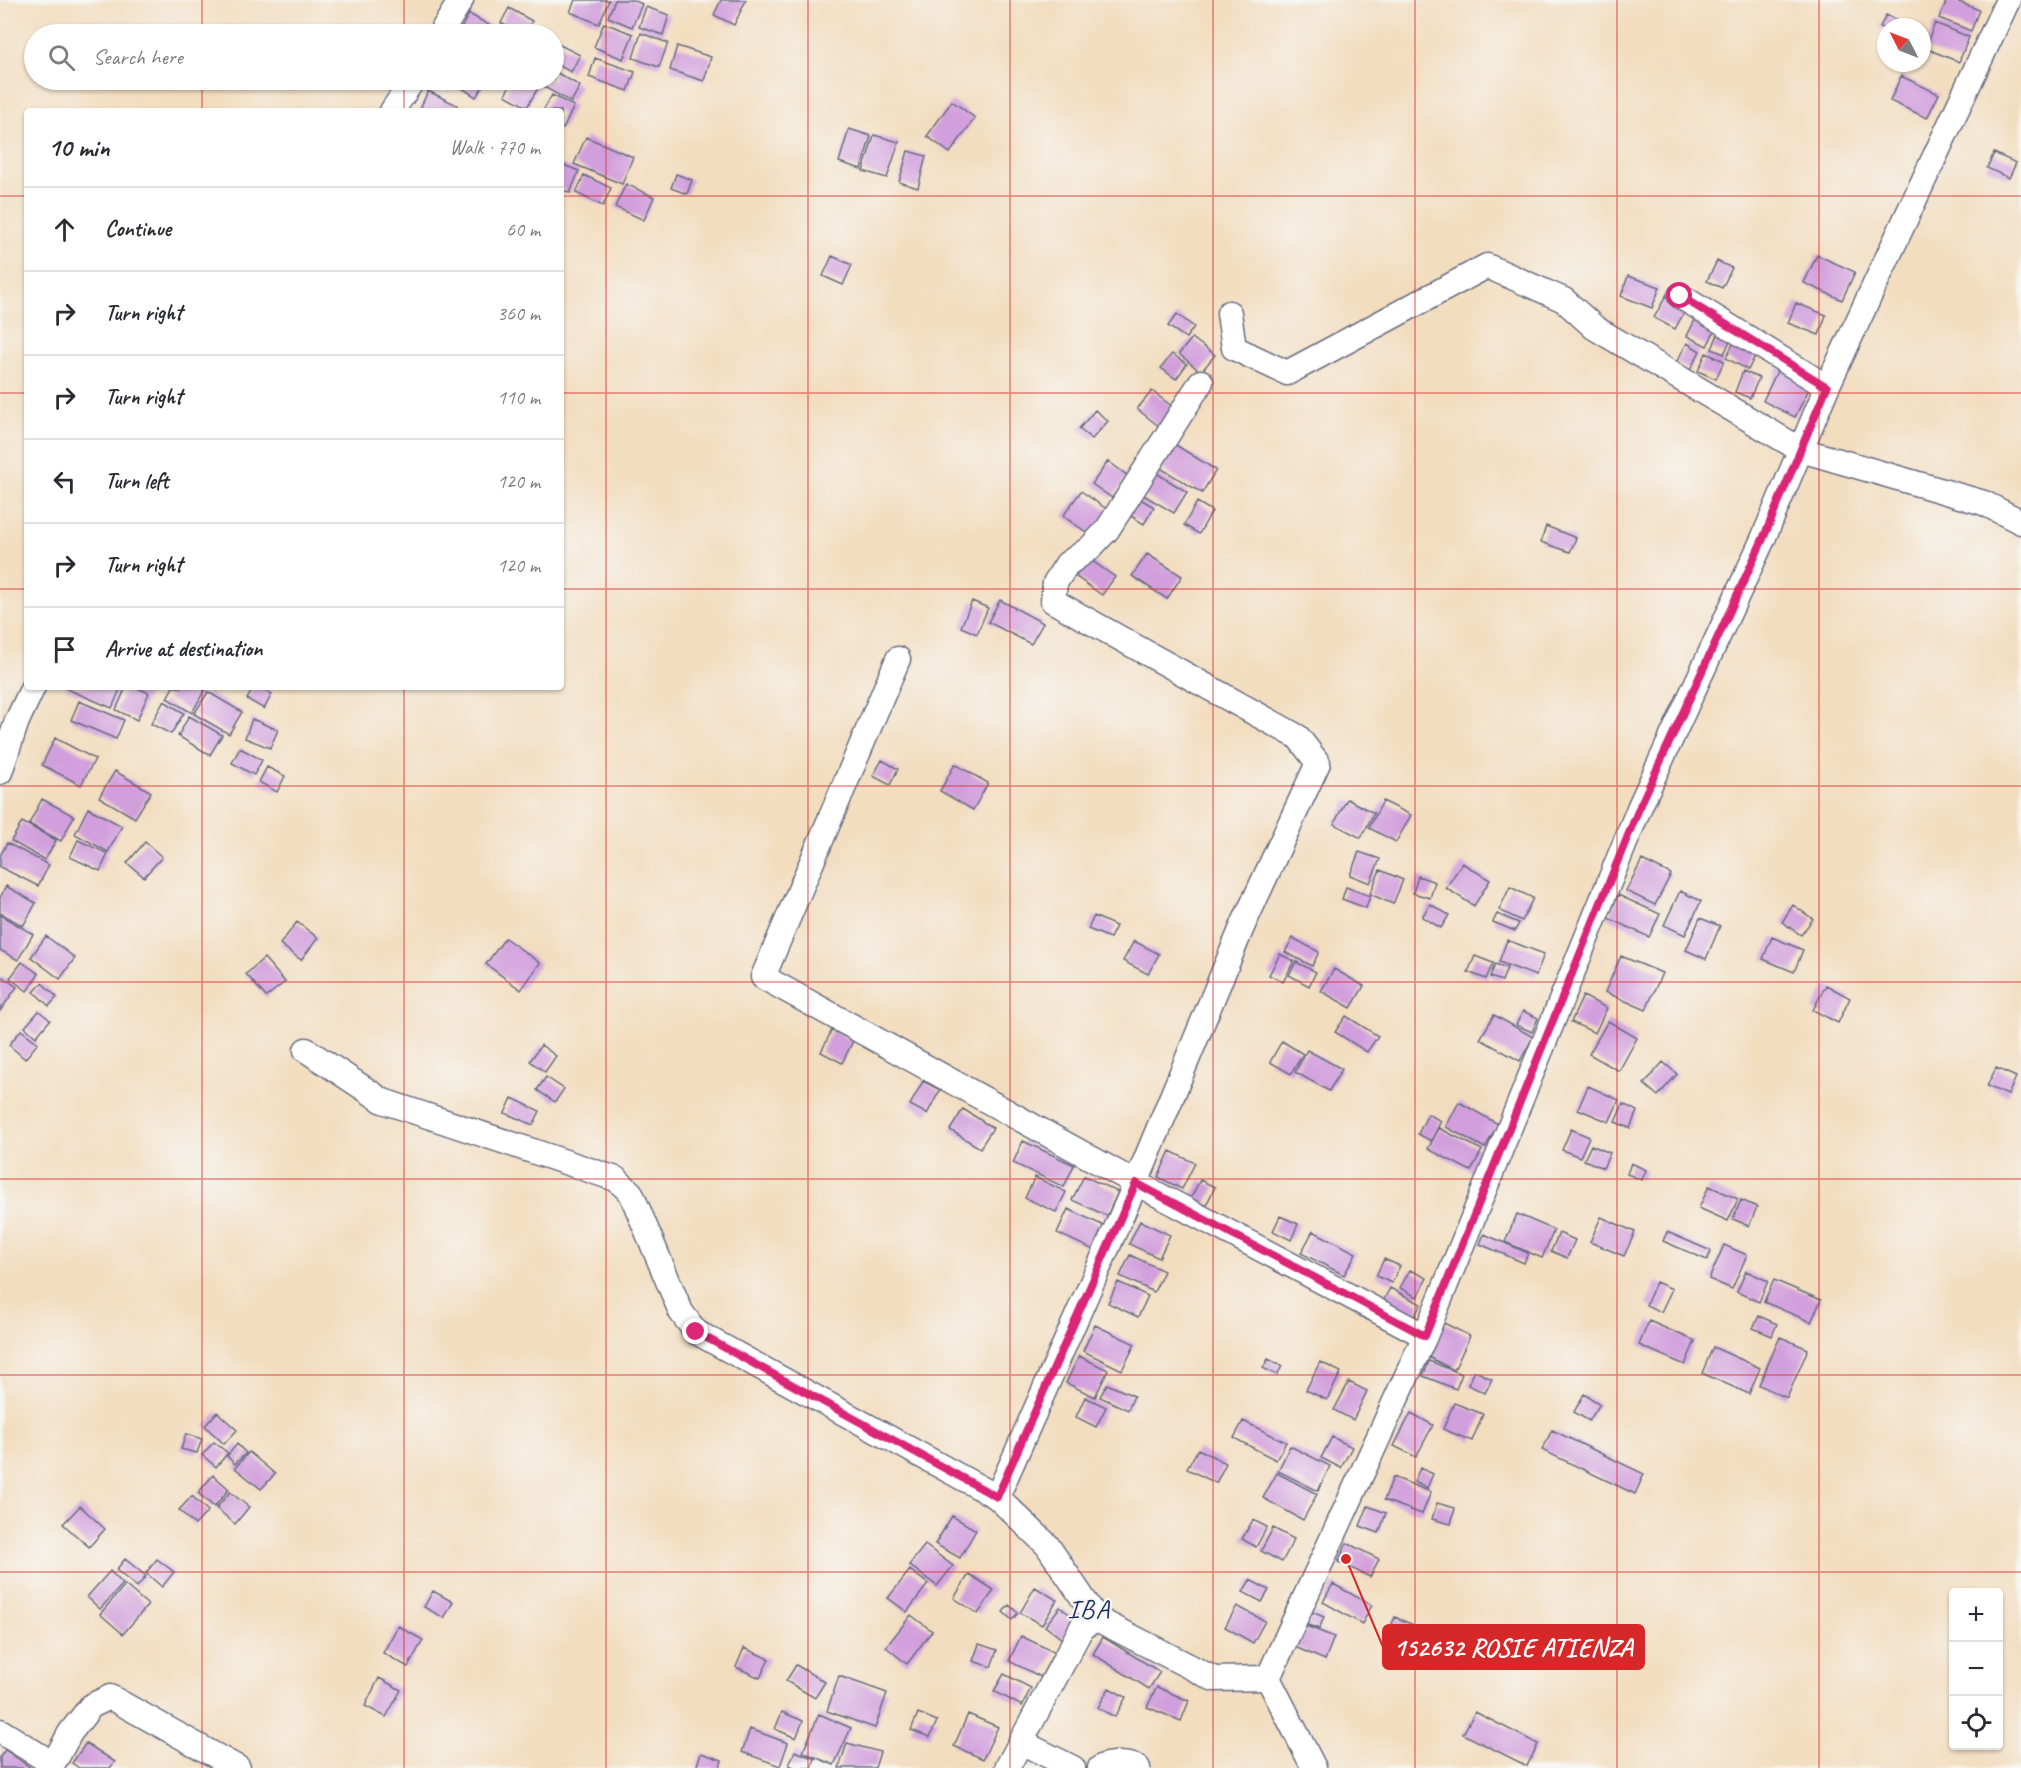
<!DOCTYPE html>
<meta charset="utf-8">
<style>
:root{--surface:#fff;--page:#f2f2f3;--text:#2b2b33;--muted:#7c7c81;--line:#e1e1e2}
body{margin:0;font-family:Caveat,sans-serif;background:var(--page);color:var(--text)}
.controls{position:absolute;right:18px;bottom:18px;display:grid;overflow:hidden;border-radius:6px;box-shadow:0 2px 4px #0004}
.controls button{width:54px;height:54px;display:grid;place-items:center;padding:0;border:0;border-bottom:2px solid var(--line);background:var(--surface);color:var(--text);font:30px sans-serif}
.compass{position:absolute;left:1877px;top:18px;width:54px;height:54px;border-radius:50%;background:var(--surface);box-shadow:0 2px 4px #0004;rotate:312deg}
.stop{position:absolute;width:18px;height:18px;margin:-14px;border:4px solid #db2777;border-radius:50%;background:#fff}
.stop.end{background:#db2777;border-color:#fff;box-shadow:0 2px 6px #0008}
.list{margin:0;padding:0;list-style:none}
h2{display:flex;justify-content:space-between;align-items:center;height:78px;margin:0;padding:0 24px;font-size:26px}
h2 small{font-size:20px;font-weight:400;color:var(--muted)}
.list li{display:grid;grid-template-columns:39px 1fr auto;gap:18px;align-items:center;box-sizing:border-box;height:84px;padding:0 24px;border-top:2px solid var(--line)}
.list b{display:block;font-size:22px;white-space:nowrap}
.list em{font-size:20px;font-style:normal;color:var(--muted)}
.icon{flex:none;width:33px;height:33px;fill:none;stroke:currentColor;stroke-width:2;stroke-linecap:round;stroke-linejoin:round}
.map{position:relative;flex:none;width:2021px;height:1768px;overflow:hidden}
.search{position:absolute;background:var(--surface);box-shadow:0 2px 4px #0004;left:24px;top:24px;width:540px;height:66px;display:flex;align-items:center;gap:15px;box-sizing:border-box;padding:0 21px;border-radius:33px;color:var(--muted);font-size:22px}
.panel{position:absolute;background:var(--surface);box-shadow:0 2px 4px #0004;left:24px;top:108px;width:540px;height:582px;border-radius:6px}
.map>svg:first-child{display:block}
.building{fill:#d29fdd}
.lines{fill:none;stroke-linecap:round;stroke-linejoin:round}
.minor-casing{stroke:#676c80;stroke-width:27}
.minor{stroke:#fff;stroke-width:24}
.route{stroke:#db2777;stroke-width:8}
.grid{fill:none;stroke:#d62828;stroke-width:1.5;stroke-opacity:0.55}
.labels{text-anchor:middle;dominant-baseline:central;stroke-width:4.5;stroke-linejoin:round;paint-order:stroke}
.quarter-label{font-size:27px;letter-spacing:1.5px;fill:#1b2f5e;stroke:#f6f6f2}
.leader{fill:none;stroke:#d62828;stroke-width:2}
.callout-dot{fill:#d62828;stroke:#f6f6f2;stroke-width:2}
.callout{fill:#d62828;stroke:#d62828;stroke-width:2}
.callout-label{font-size:26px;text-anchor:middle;font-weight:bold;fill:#fff}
</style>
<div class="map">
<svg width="2021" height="1768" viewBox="0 0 2021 1768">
<rect width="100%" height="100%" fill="#f6f6f2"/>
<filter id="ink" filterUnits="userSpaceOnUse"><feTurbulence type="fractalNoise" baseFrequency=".0167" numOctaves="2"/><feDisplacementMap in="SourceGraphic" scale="12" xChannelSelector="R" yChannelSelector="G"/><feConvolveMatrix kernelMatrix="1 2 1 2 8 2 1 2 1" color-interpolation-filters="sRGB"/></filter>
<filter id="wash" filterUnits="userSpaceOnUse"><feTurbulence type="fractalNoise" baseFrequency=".008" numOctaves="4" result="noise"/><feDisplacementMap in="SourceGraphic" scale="24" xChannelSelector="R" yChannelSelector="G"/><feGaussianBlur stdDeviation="1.35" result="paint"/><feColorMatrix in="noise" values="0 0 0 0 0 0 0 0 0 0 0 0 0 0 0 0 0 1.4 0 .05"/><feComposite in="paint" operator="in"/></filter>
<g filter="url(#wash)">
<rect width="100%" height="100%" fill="#f3ddbf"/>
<g id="blocks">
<path class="building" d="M575,0H609L599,24L570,12Z
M615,0H633L642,4L632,27L608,17Z
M721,0H746L734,25L714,15Z
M1947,0H1954L1979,10L1971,31L1939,18Z
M646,7L669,15L663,35L639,27Z
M509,8L532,21L524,34H520L501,23Z
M469,14L491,26L486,34H458Z
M1886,15L1901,22L1899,27H1886V30L1880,27Z
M604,23L633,34L623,59L594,47Z
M1935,23L1969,37L1959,62L1925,48Z
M641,33L668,43L659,67L633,58Z
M554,42L580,55L571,72L554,63Z
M677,46L711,57L704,81L670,70Z
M595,58L635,72L628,91L589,77Z
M554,71L580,86L571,102L544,87L548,80H554Z
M1901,76L1939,94L1927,118L1890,101Z
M449,80H487L476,97Z
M513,80H522L538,88L527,107L505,95Z
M428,91L457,105L454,111H419Z
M552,95L574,106L563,129L561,128V111H543Z
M952,101L975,118L950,153L927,136Z
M849,129L871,136L861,169L839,162Z
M874,135L899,142L887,178L863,171Z
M586,137L633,157L622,184L574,164Z
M908,151L926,156L918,188L899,182Z
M1994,153L2016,163L2009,178L1987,168Z
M561,164L579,171L570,193L561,189Z
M676,174L692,180L687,194L671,188Z
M584,175L611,188L603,206L576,193Z
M626,184L654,197L644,220L615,207Z
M1817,255L1855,272L1842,300L1804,283Z
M832,256L852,265L843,285L823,276Z
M1717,261L1732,268L1722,288L1707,281Z
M1628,276L1660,287L1652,308L1621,296Z
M1667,294L1688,305L1675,329L1654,318Z
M1796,303L1826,315L1819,335L1788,323Z
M1177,314L1194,327L1186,338L1168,326Z
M1696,318L1716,328L1707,346L1687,336Z
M1720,329L1733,334L1724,354L1712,349Z
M1192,338L1215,355L1201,372L1179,354Z
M1735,340L1757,352L1748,370L1726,358Z
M1687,343L1700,351L1690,370L1676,363Z
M1706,353L1724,361L1716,379L1698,371Z
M1172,354L1187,364L1176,379L1161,368Z
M1779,367L1812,383L1795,417L1763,401Z
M1743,371L1759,378L1750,398L1735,392Z
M1152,391L1174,408L1160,427L1137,409Z
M1095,410L1108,421L1092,439L1079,429Z
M1171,442L1216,470L1202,493L1157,466Z
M1108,461L1128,476L1112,498L1092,484Z
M1153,471L1187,492L1174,513L1140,493Z
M1081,491L1112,513L1095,538L1063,516Z
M1132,494L1154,507L1144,524L1122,511Z
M1197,502L1212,511L1199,534L1184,525Z
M1546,526L1576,538L1570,552L1541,542Z
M1147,554L1182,576L1167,599L1132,576Z
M1088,558L1115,577L1102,595L1075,576Z
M1000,600L1043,623L1031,644L988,622Z
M972,601L988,608L977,634L961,627Z
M62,687H121L112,708Z
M126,687H135L149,693L137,720L116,710Z
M173,687H200L205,689L192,713L167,698Z
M254,687H260L272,694L264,709L247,699Z
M208,692L242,712L229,734L194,714Z
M79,701L124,720L116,739L71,720Z
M164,701L184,713L171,734L151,724Z
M189,716L222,735L210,755L178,736Z
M252,719L278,730L270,748L245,738Z
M55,738L95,759L81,785L42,765Z
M240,748L262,760L254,775L232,763Z
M882,760L898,769L890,785L873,776Z
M955,764L988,783L973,810L940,791Z
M267,767L285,776L277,792L259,782Z
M115,771L151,792L135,818L99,797Z
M42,799L74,816L61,841L29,824Z
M1347,799L1374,813L1361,838L1334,824Z
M1383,801L1411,815L1396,842L1369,828Z
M88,808L122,826L108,852L75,834Z
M22,822L56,840L45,860L11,841Z
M78,840L108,854L100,871L70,857Z
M145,842L162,857L144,877L127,863Z
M7,843L49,865L38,886L0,867V856Z
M1359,852L1380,859L1370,883L1350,875Z
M1642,860L1671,874L1655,905L1626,891Z
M1462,863L1490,880L1474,906L1446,888Z
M1380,870L1403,880L1393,904L1370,894Z
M1418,876L1435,882L1430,898L1413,893Z
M6,886L36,903L23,926L0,913V898Z
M1346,887L1370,896L1366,908L1342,899Z
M1510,887L1533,898L1522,921L1499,910Z
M1680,891L1701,901L1685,935L1664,925Z
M1618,895L1660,914L1649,937L1608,918Z
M1430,904L1449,915L1441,928L1422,917Z
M1793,905L1813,919L1801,935L1782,922Z
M1497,914L1519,923L1515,931L1493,922Z
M0,915L33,934L18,960L0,950Z
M1094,916L1116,926L1110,938L1088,929Z
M1700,918L1720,926L1706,959L1686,950Z
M297,922L318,938L301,960L280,944Z
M46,936L75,958L60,979L31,957Z
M1772,937L1803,950L1794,972L1763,959Z
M505,938L540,963L521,990L486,964Z
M1293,938L1319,952L1312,966L1285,952Z
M1507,940L1544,954L1536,976L1499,962Z
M1134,941L1159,954L1148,974L1123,961Z
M1280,954L1294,961L1283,982L1269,975Z
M1475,956L1493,963L1486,979L1468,972Z
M1621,956L1662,973L1646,1010L1605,992Z
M264,958L285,982L266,997L246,974Z
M22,962L39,974L27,991L10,978Z
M1296,962L1316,972L1309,986L1289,975Z
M1495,964L1507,968L1502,981L1490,977Z
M1334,969L1364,986L1351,1008L1321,991Z
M0,975L17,987L0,1011Z
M42,983L57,997L49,1006L34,992Z
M1826,985L1850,998L1838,1023L1813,1010Z
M1583,996L1607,1008L1595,1033L1571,1022Z
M39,1011L50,1020L36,1037L25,1027Z
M1523,1011L1538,1018L1532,1032L1516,1025Z
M1494,1015L1533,1037L1520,1061L1480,1039Z
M1346,1016L1378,1036L1367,1052L1335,1032Z
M1608,1021L1637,1038L1619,1071L1589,1054Z
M21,1030L38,1043L25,1059L9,1045Z
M832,1030L853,1041L842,1063L821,1052Z
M1282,1041L1303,1054L1291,1074L1270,1062Z
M541,1045L556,1056L545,1072L530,1061Z
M1307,1050L1342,1069L1329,1091L1295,1072Z
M1663,1062L1677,1074L1658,1096L1644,1084Z
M1996,1068L2016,1077L2008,1095L1987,1086Z
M546,1077L564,1089L555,1102L537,1090Z
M923,1081L940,1090L927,1114L910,1105Z
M1588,1086L1619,1100L1609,1122L1578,1109Z
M512,1098L540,1111L533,1125L505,1113Z
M1459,1102L1498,1124L1485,1148L1446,1127Z
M1623,1104L1637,1111L1630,1128L1615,1122Z
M963,1109L993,1128L980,1148L950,1130Z
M1428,1114L1441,1121L1431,1141L1418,1134Z
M1439,1128L1482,1150L1471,1171L1428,1149Z
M1571,1129L1589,1137L1580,1157L1562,1150Z
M1023,1141L1074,1165L1064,1187L1013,1163Z
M1591,1145L1610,1153L1603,1168L1584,1160Z
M1170,1151L1195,1163L1182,1189L1158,1177Z
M1631,1163L1646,1170L1642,1180L1627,1174Z
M1084,1176L1118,1192L1107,1216L1072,1200Z
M1035,1177L1066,1192L1056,1212L1025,1198Z
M1200,1180L1215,1187L1205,1207L1190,1200Z
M1709,1186L1738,1199L1728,1221L1699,1208Z
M1741,1200L1757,1207L1749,1226L1733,1219Z
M1068,1209L1113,1230L1102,1254L1057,1233Z
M1517,1214L1554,1230L1542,1258L1505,1242Z
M1280,1216L1298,1224L1291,1240L1273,1231Z
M1601,1217L1635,1232L1624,1256L1590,1242Z
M1140,1221L1170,1235L1159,1258L1129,1244Z
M1313,1231L1356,1253L1344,1275L1301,1253Z
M1667,1232L1711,1251L1707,1260L1663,1241Z
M1559,1233L1575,1240L1567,1258L1551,1251Z
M1484,1234L1528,1253L1524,1263L1480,1244Z
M1724,1245L1747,1255L1732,1289L1709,1279Z
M1130,1255L1164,1271L1154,1292L1120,1276Z
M1384,1259L1400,1266L1392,1283L1376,1276Z
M1410,1270L1427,1278L1417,1297L1400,1288Z
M1746,1271L1768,1281L1759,1302L1737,1292Z
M1774,1280L1821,1300L1811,1322L1764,1302Z
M1118,1282L1148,1296L1138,1317L1108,1303Z
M1656,1282L1672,1289L1661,1312L1646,1305Z
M1390,1288L1421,1304L1410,1325L1379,1309Z
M1759,1316L1777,1324L1772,1336L1753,1328Z
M1649,1321L1695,1341L1685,1365L1639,1345Z
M1444,1323L1470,1336L1454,1370L1428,1357Z
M1095,1325L1135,1344L1122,1370L1083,1351Z
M1780,1337L1808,1349L1787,1398L1759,1385Z
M1713,1347L1760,1368L1749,1394L1702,1373Z
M1079,1356L1108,1370L1095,1397L1066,1383Z
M1268,1359L1282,1366L1277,1375L1263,1368Z
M1429,1361L1462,1374L1456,1389L1423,1376Z
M1320,1362L1341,1372L1327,1400L1306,1390Z
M1475,1371L1492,1379L1485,1393L1468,1385Z
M1349,1382L1367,1391L1353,1420L1334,1410Z
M1107,1384L1134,1396L1128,1410L1100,1397Z
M1584,1394L1600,1404L1589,1421L1574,1412Z
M1085,1397L1106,1407L1096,1427L1076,1417Z
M1454,1403L1483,1414L1472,1441L1443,1429Z
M217,1412L237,1430L224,1444L205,1426Z
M1411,1413L1433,1425L1416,1457L1394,1446Z
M1243,1421L1286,1442L1276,1460L1234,1438Z
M1552,1430L1644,1474L1635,1494L1542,1450Z
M186,1434L202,1439L197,1453L181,1449Z
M1332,1437L1352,1447L1341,1468L1321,1458Z
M214,1442L228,1453L216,1467L202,1455Z
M237,1444L246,1453L235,1464L227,1456Z
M1290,1446L1330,1466L1318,1491L1278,1471Z
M1198,1449L1226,1463L1216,1483L1187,1469Z
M249,1452L275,1474L261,1489L235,1468Z
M1420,1468L1433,1474L1427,1488L1414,1482Z
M1277,1473L1317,1494L1303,1520L1263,1498Z
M213,1475L229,1489L214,1507L198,1493Z
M1393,1477L1431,1492L1422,1514L1384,1500Z
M230,1492L249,1507L235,1524L216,1508Z
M192,1496L208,1511L195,1525L179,1510Z
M1437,1503L1455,1508L1451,1524L1432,1519Z
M80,1506L105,1529L89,1547L63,1524Z
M1368,1506L1386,1513L1379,1533L1360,1526Z
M952,1516L976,1530L960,1558L935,1544Z
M1253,1520L1267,1527L1256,1547L1242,1539Z
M1273,1528L1294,1539L1282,1562L1261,1551Z
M1347,1543L1379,1559L1370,1577L1338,1562Z
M925,1545L953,1566L937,1586L909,1565Z
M125,1559L146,1576L137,1587L116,1570Z
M157,1559L174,1572L162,1587L146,1573Z
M910,1570L928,1584L907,1612L888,1598Z
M110,1571L123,1584L100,1609L87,1597Z
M969,1574L994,1590L978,1614L954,1598Z
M1250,1580L1269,1590L1262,1602L1243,1592Z
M1333,1584L1372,1605L1362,1624L1323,1602Z
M125,1585L148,1605L123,1634L100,1614Z
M1035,1587L1057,1600L1042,1625L1020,1613Z
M433,1591L453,1602L444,1618L424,1607Z
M1009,1605L1018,1613L1012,1620L1003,1612Z
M1237,1606L1265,1621L1253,1643L1225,1627Z
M1060,1607L1077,1620L1062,1639L1045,1626Z
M1307,1610L1324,1617L1319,1629L1302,1623Z
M911,1615L932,1631L907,1664L886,1647Z
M1395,1617L1429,1632L1419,1655L1385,1640Z
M1304,1625L1334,1637L1325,1660L1295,1647Z
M398,1626L423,1640L408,1667L383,1653Z
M1021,1636L1054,1652L1041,1677L1009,1661Z
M1103,1637L1160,1672L1149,1689L1093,1654Z
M979,1644L997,1650L991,1667L973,1661Z
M744,1648L769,1659L760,1678L736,1667Z
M796,1665L825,1682L815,1698L786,1681Z
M1004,1674L1031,1688L1022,1706L994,1691Z
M839,1676L887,1693L875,1728L827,1711Z
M379,1678L401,1690L386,1717L365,1706Z
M1157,1687L1189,1701L1181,1721L1147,1707Z
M1109,1688L1126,1697L1115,1717L1098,1708Z
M782,1712L803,1721L796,1738L775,1729Z
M1475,1712L1538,1744L1527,1766L1463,1734Z
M918,1713L937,1721L930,1737L911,1730Z
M819,1714L851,1728L834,1765L803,1752Z
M968,1714L998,1727L983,1759L954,1746Z
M750,1729L788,1743L780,1766L742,1752Z
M86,1743L115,1762L110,1768H79L72,1763Z
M847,1743L880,1752L875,1768H839Z
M5,1750L31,1768H0V1757Z
M795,1751L815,1759L811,1768H796L789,1765Z
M701,1753L722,1760L720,1768H696Z"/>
</g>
</g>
<g filter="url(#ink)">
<use href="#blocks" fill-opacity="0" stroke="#676c80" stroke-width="1.5"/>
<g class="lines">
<g class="minor-casing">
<path id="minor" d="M440,34L461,0
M392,111L413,80
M1680,296L1827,387
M1229,313L1234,348L1287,373L1487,266L1564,300L1595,328L1801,450L1984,503L2021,522
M898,659L763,977L1136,1183L1425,1336
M0,772L17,721L33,687
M306,1050L383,1101L616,1179L631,1193L681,1312L696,1332L997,1497L1047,1545L1097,1619
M997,1497L1136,1183L1243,925L1318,763L1298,737L1053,601L1055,583L1067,564L1089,549L1107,530L1201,382
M1268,1678L1314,1768
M0,1731L53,1764
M1021,1742L1073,1768
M51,1768L70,1733L91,1706L110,1697L238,1768
M1007,1768L1082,1627L1097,1619L1214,1679L1268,1678L1425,1336L1640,806L1763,539L1827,387L2008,0
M1100,1768C1109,1762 1129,1763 1138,1768"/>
</g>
<use href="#minor" class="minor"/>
</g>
</g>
<g class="lines" filter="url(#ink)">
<path class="route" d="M696,1332L997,1497L1136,1183L1425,1336L1640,806L1763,539L1827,387L1680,296"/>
</g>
<path class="grid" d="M202,0V34M404,0V34M606,0V1768M808,0V1768M1010,0V1768M1213,0V1768M1415,0V1768M1617,0V1768M1819,0V1768M202,80V111M404,80V111M0,196H27M561,196H2021M0,393H27M561,393H2021M0,589H27M561,589H2021M202,687V1768M404,687V1768M0,786H2021M0,982H2021M0,1179H2021M0,1375H2021M0,1572H2021"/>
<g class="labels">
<g class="quarter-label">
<text x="1089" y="1609">IBA</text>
</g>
</g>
<path class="leader" d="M1346 1559L1383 1647"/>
<circle class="callout-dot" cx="1346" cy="1559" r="6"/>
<rect class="callout" x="1383" y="1625" width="261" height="44" rx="6"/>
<g class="callout-label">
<text x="1513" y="1656">152632 ROSIE ATIENZA</text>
</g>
</svg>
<div class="controls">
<button>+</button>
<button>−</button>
<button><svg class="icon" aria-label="locate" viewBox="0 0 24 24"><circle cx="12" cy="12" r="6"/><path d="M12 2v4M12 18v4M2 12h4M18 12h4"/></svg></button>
</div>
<svg class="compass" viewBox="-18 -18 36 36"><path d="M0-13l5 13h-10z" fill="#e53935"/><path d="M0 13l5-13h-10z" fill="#7c7c81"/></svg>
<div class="stop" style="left:1680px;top:296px"></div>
<div class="stop end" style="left:696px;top:1332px"></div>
<div class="search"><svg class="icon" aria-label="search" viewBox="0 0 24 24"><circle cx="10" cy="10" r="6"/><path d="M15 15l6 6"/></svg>Search here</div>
<section class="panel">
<h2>10 min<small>Walk · 770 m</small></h2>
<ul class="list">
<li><svg class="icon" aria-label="ahead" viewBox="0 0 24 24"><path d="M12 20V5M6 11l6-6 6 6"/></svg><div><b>Continue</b></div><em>60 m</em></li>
<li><svg class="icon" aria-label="right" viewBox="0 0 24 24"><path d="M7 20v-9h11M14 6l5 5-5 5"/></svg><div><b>Turn right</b></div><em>360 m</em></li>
<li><svg class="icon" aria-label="right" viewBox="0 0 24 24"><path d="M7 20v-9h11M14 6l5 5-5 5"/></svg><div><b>Turn right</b></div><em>110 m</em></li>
<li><svg class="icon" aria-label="left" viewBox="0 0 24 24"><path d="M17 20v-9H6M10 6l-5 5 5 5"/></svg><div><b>Turn left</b></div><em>120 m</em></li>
<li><svg class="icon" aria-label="right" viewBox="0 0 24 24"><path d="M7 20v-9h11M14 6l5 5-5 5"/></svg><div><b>Turn right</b></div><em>120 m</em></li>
<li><svg class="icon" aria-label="arrive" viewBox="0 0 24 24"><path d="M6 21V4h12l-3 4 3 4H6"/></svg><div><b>Arrive at destination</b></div></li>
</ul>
</section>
</div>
